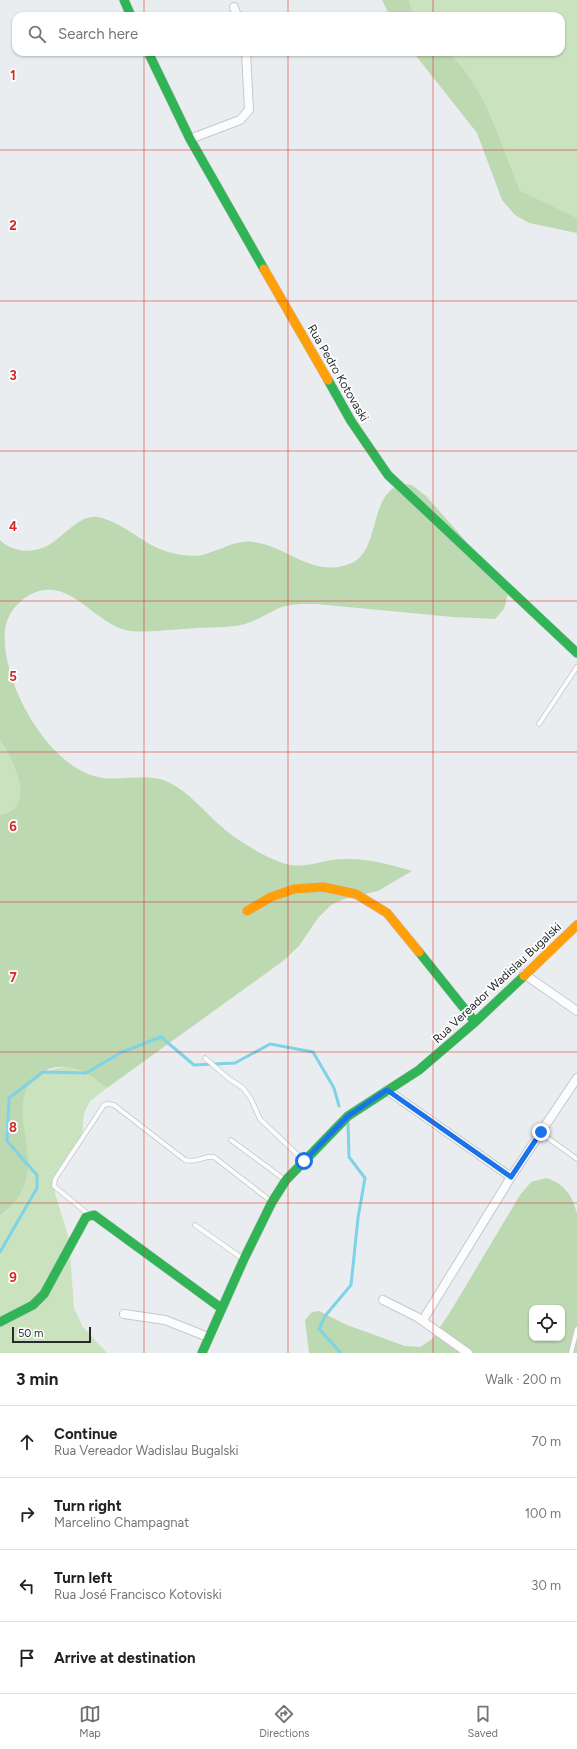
<!DOCTYPE html>
<meta charset="utf-8">
<style>
:root{--surface:#fff;--page:#f6f6f6;--text:#222;--muted:#767676;--line:#e0e0e0;--accent:#6b6e71}
body{margin:0;font-family:Figtree,sans-serif;background:var(--page);color:var(--text)}
.controls{position:absolute;right:12px;bottom:12px;display:grid;overflow:hidden;border-radius:8px;box-shadow:0 1px 3px #0004}
.controls button{width:36px;height:36px;display:grid;place-items:center;padding:0;border:0;border-bottom:1px solid var(--line);background:var(--surface);color:var(--text);font:20px sans-serif}
.scale{position:absolute;left:12px;bottom:10px;width:79px;box-sizing:border-box;padding-left:4px;border:2px solid #272a2c;border-top:0;font-size:11px;line-height:14px;white-space:nowrap;color:#272a2c;-webkit-text-stroke:3px #fff;paint-order:stroke}
.stop{position:absolute;width:12px;height:12px;margin:-9px;border:3px solid #1a73e8;border-radius:50%;background:#fff}
.stop.end{background:#1a73e8;border-color:#fff;box-shadow:0 1px 4px #0008}
.list{margin:0;padding:0;list-style:none}
h2{display:flex;justify-content:space-between;align-items:center;height:52px;margin:0;padding:0 16px;font-size:17px}
h2 small{font-size:13px;font-weight:400;color:var(--muted)}
.list li{display:grid;grid-template-columns:26px 1fr auto;gap:12px;align-items:center;box-sizing:border-box;height:72px;padding:0 16px;border-top:1px solid var(--line)}
.list b{display:block;font-size:15px;white-space:nowrap}
.list p{margin:0;font-size:13px;white-space:nowrap;color:var(--muted)}
.list em{font-size:13px;font-style:normal;color:var(--muted)}
.icon{flex:none;width:22px;height:22px;fill:none;stroke:currentColor;stroke-width:2;stroke-linecap:round;stroke-linejoin:round}
.map{position:relative;flex:none;width:577px;height:1353px;overflow:hidden}
.search{position:absolute;background:var(--surface);box-shadow:0 1px 3px #0004;left:12px;right:12px;top:12px;height:44px;display:flex;align-items:center;gap:10px;box-sizing:border-box;padding:0 14px;border-radius:12px;color:var(--muted);font-size:15px}
.sheet{height:340px;background:var(--surface)}
nav{display:flex;justify-content:space-around;align-items:center;box-sizing:border-box;height:56px;border-top:1px solid var(--line);background:var(--surface);font-size:11px;color:var(--muted)}
nav a{display:grid;justify-items:center;gap:2px}
nav .on{color:var(--accent)}
.map>svg:first-child{display:block}
.green{fill:#cae3be}
.forest{fill:#bdd9b1;fill-rule:evenodd}
.lines{fill:none;stroke-linecap:round;stroke-linejoin:round}
.stream{stroke:#7ed3e6;stroke-width:3}
.lane-casing{stroke:#c5c8cb;stroke-width:5.5}
.street-casing{stroke:#c5c8cb;stroke-width:10}
.fast-casing{stroke:#c5c8cb;stroke-width:10}
.slow-casing{stroke:#c5c8cb;stroke-width:10}
.lane{stroke:#fcfcfd;stroke-width:4}
.street{stroke:#fcfcfd;stroke-width:8}
.fast{stroke:#30b455;stroke-width:9}
.slow{stroke:#ff9f0a;stroke-width:9}
.route{stroke:#1a73e8;stroke-width:5}
.grid{fill:none;stroke:#d62828;stroke-width:1;stroke-opacity:0.55}
.labels{text-anchor:middle;dominant-baseline:central;stroke-width:3.5;stroke-linejoin:round;paint-order:stroke}
.street-label{font-size:12px;fill:#272a2c;stroke:#fff}
.grid-label{font-size:13px;text-anchor:middle;font-weight:bold;fill:#d62828;stroke:#fff;stroke-width:3.5;stroke-linejoin:round;paint-order:stroke}
</style>
<div class="map">
<svg width="577" height="1353" viewBox="0 0 577 1353">
<rect width="100%" height="100%" fill="#eaedf0"/>
<path class="green" d="M409,0H577V218L520,192C500,143 488,90 448,52H561V16H417L411,9Z
M0,740C12,758 39,808 0,815Z
M67,1067C82,1070 95,1078 107,1088L90,1101L84,1113L81,1145L67,1162L56,1181L55,1193L69,1239L74,1308L83,1327L107,1353H0V1216C3,1214 8,1211 9,1208C12,1202 26,1158 25,1152C24,1142 20,1132 19,1122C14,1087 34,1070 67,1067Z"/>
<path class="forest" d="M382,0H409L411,9L417,16H390Z
M413,52H448C488,90 500,143 520,191L577,218V233L529,223L515,215L502,200L477,133Z
M402,484L412,485L426,496L509,590L504,609L495,619L453,617L316,604C303,604 290,603 277,609C265,615 254,622 241,625C227,628 211,627 197,628C175,629 152,633 131,631C99,627 76,586 45,590C25,592 7,611 5,630C0,680 47,766 98,777C121,782 146,772 168,782C190,792 204,812 222,827C236,840 272,862 291,865C308,868 326,859 343,859C367,858 389,864 412,871L378,891L344,899L331,905L318,918L299,946L283,961L107,1088C91,1075 71,1061 49,1069C0,1091 36,1141 26,1179C22,1195 13,1206 0,1216V815C39,808 12,758 0,740V540C12,552 31,554 47,546C64,538 80,511 102,518C127,525 146,547 172,553C180,555 194,557 202,555C219,551 236,539 254,542C289,547 313,579 352,563C376,552 372,508 389,492C392,488 398,486 402,484Z
M546,1178C564,1183 573,1196 577,1214V1353H309L305,1320L312,1312L319,1311L347,1325L405,1346L420,1347L432,1339L452,1309L520,1195L531,1182ZM532,1308H562V1338H532Z"/>
<g class="lines">
<path class="stream" d="M0,1252L37,1188V1175L7,1141L9,1098L43,1072L86,1073L122,1052L161,1037L194,1065L235,1063L270,1044L313,1052L334,1088L339,1106
M341,1353L319,1329L325,1316L351,1285L358,1218L365,1178L349,1157L348,1123"/>
<g class="lane-casing">
<path id="lane" d="M539,724L577,667
M205,1058L228,1078L243,1088L251,1099L260,1119L303,1160
M541,1133L577,1159
M231,1140L285,1180
M88,1214L54,1186L55,1179L104,1105L108,1104L114,1105L185,1160C196,1164 204,1155 214,1157L272,1202
M195,1225L243,1259
M571,1353L577,1329"/>
</g>
<g class="street-casing">
<path id="street" d="M234,7L237,16
M190,139L240,120L249,110L246,52
M524,974L577,1011
M387,1090L511,1177
M383,1300L417,1317L468,1353
M124,1314L165,1320L208,1337
M423,1320L511,1177L577,1078"/>
</g>
<g class="fast-casing">
<path id="fast" d="M124,0L131,16
M148,52L190,139L264,269
M328,380L351,421L388,475L577,653
M419,952L475,1022
M0,1322L33,1305L44,1294L86,1217L94,1215L221,1308
M202,1353L244,1259L272,1202L286,1180L348,1116L419,1070L475,1022L524,976"/>
</g>
<g class="slow-casing">
<path id="slow" d="M264,269L328,380
M247,911L271,897L294,889L323,887L356,894L387,913L419,952
M524,976L577,925"/>
</g>
<use href="#lane" class="lane"/>
<use href="#street" class="street"/>
<use href="#fast" class="fast"/>
<use href="#slow" class="slow"/>
</g>
<g class="lines">
<path class="route" d="M304,1161L348,1116L387,1090L511,1177L541,1132"/>
</g>
<path class="grid" d="M144,0V16M288,0V16M433,0V16M144,52V1353M288,52V1353M433,52V1353M0,150H577M0,301H577M0,451H577M0,601H577M0,752H577M0,902H577M0,1052H577M0,1203H577"/>
<g class="labels">
<g class="street-label">
<text transform="translate(338 373) rotate(60)">Rua Pedro Kotovaski</text>
<text transform="translate(497 983) rotate(-43)">Rua Vereador Wadislau Bugalski</text>
</g>
</g>
<g class="grid-label">
<text x="13" y="80">1</text>
<text x="13" y="230">2</text>
<text x="13" y="380">3</text>
<text x="13" y="531">4</text>
<text x="13" y="681">5</text>
<text x="13" y="831">6</text>
<text x="13" y="982">7</text>
<text x="13" y="1132">8</text>
<text x="13" y="1282">9</text>
</g>
</svg>
<div class="controls">
<button><svg class="icon" aria-label="locate" viewBox="0 0 24 24"><circle cx="12" cy="12" r="6"/><path d="M12 2v4M12 18v4M2 12h4M18 12h4"/></svg></button>
</div>
<div class="scale">50 m</div>
<div class="stop" style="left:304px;top:1161px"></div>
<div class="stop end" style="left:541px;top:1132px"></div>
<div class="search"><svg class="icon" aria-label="search" viewBox="0 0 24 24"><circle cx="10" cy="10" r="6"/><path d="M15 15l6 6"/></svg>Search here</div>
</div>
<section class="sheet">
<h2>3 min<small>Walk · 200 m</small></h2>
<ul class="list">
<li><svg class="icon" aria-label="ahead" viewBox="0 0 24 24"><path d="M12 20V5M6 11l6-6 6 6"/></svg><div><b>Continue</b><p>Rua Vereador Wadislau Bugalski</p></div><em>70 m</em></li>
<li><svg class="icon" aria-label="right" viewBox="0 0 24 24"><path d="M7 20v-9h11M14 6l5 5-5 5"/></svg><div><b>Turn right</b><p>Marcelino Champagnat</p></div><em>100 m</em></li>
<li><svg class="icon" aria-label="left" viewBox="0 0 24 24"><path d="M17 20v-9H6M10 6l-5 5 5 5"/></svg><div><b>Turn left</b><p>Rua José Francisco Kotoviski</p></div><em>30 m</em></li>
<li><svg class="icon" aria-label="arrive" viewBox="0 0 24 24"><path d="M6 21V4h12l-3 4 3 4H6"/></svg><div><b>Arrive at destination</b></div></li>
</ul>
</section>
<nav>
<a class="on"><svg class="icon" aria-label="map" viewBox="0 0 24 24"><path d="M3 6l6-2 6 2 6-2v14l-6 2-6-2-6 2zM9 4v14M15 6v14"/></svg>Map</a>
<a><svg class="icon" aria-label="directions" viewBox="0 0 24 24"><path d="M12 3l9 9-9 9-9-9zM9 14v-3h6M13 9l2 2-2 2"/></svg>Directions</a>
<a><svg class="icon" aria-label="saved" viewBox="0 0 24 24"><path d="M7 4h10v16l-5-4-5 4z"/></svg>Saved</a>
</nav>
